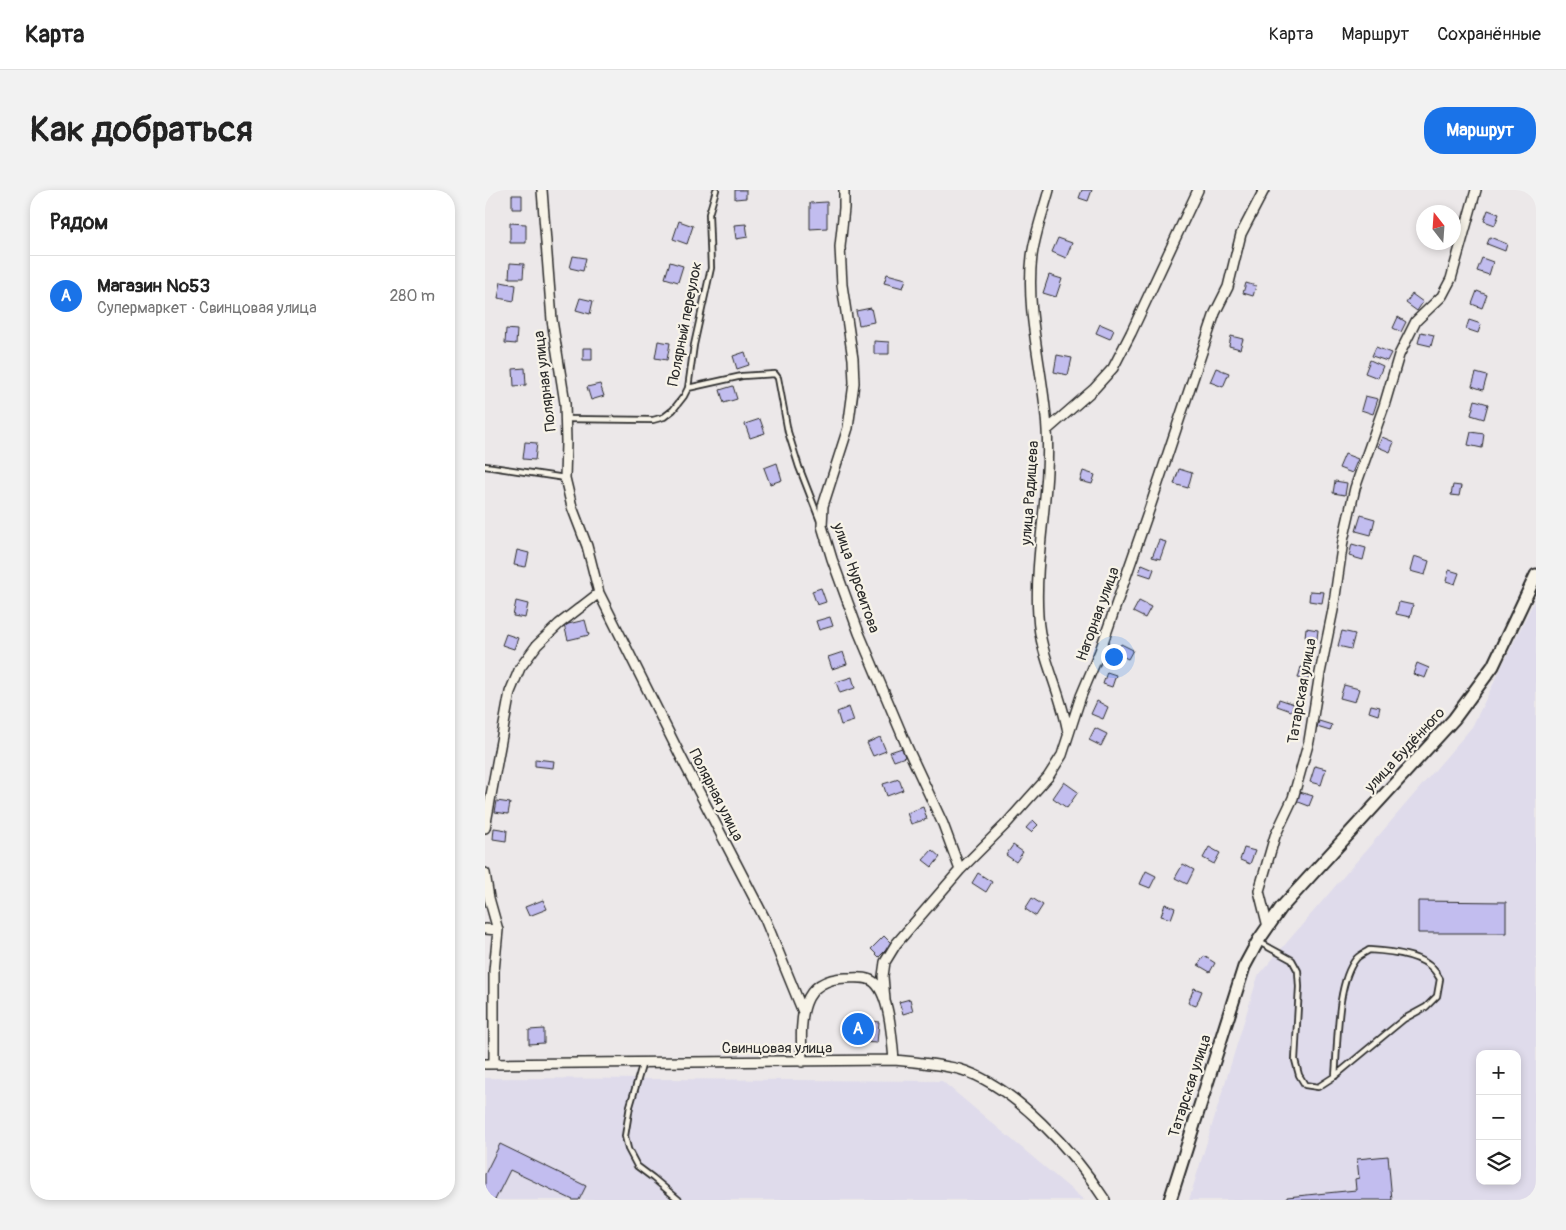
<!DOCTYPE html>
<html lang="ru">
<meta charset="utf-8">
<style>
:root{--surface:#fff;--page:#f2f2f2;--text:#222;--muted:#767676;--line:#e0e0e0;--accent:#1a73e8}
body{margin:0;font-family:Pangolin,sans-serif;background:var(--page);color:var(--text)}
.controls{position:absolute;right:15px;bottom:15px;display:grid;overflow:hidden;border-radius:10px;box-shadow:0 2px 8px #0003}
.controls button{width:45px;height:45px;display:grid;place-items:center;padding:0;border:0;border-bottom:1px solid var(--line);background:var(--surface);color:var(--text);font:25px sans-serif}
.compass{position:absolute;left:931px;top:15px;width:45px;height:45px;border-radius:50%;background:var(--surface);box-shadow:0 2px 8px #0003;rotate:343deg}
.you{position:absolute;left:628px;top:466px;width:18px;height:18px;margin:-12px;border:4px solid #fff;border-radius:50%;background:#1a73e8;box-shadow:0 0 0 8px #1a73e833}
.badge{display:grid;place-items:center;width:32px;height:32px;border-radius:50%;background:var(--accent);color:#fff;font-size:16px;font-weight:700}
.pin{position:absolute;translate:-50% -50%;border:2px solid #fff;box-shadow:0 1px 5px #0006}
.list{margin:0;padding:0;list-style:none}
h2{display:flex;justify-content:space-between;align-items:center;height:65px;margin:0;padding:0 20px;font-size:21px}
h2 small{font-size:16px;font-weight:400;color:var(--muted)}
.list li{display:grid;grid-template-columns:32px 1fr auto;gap:15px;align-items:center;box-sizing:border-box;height:80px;padding:0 20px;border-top:1px solid var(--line)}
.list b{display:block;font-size:19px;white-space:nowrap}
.list p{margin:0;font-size:16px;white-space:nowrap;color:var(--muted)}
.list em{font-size:16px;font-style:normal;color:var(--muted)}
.icon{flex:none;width:28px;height:28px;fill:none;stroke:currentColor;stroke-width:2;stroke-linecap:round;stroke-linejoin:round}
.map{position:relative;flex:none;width:1051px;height:1010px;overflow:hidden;border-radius:20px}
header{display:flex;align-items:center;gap:30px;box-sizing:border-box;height:70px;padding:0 25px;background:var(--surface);border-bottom:1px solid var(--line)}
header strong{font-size:24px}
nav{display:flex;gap:28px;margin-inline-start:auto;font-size:18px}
.intro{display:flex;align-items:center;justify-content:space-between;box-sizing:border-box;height:120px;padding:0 30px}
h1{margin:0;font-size:35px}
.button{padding:12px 22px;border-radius:20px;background:var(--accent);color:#fff;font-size:18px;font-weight:700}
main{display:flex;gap:30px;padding:0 30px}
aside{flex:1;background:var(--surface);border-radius:20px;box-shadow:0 2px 8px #0003}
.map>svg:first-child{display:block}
.built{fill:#dfdbeb;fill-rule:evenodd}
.building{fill:#c2bdef;stroke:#2b2b2b}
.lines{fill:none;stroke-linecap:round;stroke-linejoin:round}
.service-casing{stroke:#2b2b2b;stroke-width:8}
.minor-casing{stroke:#2b2b2b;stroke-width:12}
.tertiary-casing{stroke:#2b2b2b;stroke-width:15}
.service{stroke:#f7f3e8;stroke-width:4.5}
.minor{stroke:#f7f3e8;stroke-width:9}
.tertiary{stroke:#f7f3e8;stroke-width:11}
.labels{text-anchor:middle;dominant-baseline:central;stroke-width:4.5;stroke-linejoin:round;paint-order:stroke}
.street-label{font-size:15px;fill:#2b2b2b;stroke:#f7f3e8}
</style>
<header>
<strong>Карта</strong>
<nav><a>Карта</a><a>Маршрут</a><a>Сохранённые</a></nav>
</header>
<div class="intro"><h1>Как добраться</h1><a class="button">Маршрут</a></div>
<main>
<aside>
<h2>Рядом<small></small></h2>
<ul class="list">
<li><span class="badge">A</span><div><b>Магазин №53</b><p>Супермаркет · Свинцовая улица</p></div><em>280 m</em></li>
</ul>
</aside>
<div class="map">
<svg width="1051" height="1010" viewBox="0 0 1051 1010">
<rect width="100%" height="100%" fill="#ece8e9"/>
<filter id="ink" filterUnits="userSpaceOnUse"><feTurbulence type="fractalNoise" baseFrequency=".02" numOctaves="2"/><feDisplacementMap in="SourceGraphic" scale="10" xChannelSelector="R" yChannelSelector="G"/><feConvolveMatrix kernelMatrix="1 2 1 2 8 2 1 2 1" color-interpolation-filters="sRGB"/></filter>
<g filter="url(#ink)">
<path class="built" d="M1051,407V1010H704L773,786L987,537ZM995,864H1032V991H995Z
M0,888L457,891L599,1010H0Z"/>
<path class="building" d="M250,0H261V8L250,9Z
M597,0H607L603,11L594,8Z
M27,5H37V19H27Z
M342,12V38L325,39V13Z
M1003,20L1014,24L1010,35L999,31Z
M194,31L208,36L202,54L188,49Z
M25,33L41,34V53H25Z
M261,34L263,47L251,49L249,35Z
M1005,47L1022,54L1020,61L1002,54Z
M573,48L587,53L581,68L567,62Z
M88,66L101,68L98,81L85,78Z
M997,68L1008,72L1004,85L992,81Z
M185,72L198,76L193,92L180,88Z
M25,73L39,74L38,88H24Z
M402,84L421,89L418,98L399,93Z
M564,85L577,89L571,107L558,103Z
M16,92L31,95L29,111L13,108Z
M761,93L771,96L768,106L758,103Z
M992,101L1002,105L997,118L987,114Z
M927,104L938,112L932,121L921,113Z
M95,108L108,111L105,124L91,120Z
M386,118L389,132L374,135L371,121Z
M913,127L921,132L916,142L908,138Z
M984,130L996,134L993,143L981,139Z
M615,134L629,140L625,149L611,143Z
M21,139L32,140L31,154L20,153Z
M936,142L949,145L946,156L933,153Z
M746,146L758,149L755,159L744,156Z
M173,151L185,153L182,170L170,168Z
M389,151L404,152V164H389Z
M891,157L906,163L902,171L887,166Z
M98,158H107V170H98Z
M260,162L264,175L252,179L248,166Z
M572,165L587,168L583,185L569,182Z
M885,170L898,176L893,188L880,183Z
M40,178L41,195L29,196L28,179Z
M731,178L744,183L738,197L725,192Z
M991,183L1002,186L998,200L987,196Z
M115,194L119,206L106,210L102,197Z
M248,196L252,209L239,213L235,200Z
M880,206L893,209L888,224L876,220Z
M990,210L1003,214L999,229L986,225Z
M275,229L280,243L265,248L260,234Z
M986,242L999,244L997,258L983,255Z
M897,247L909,252L905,262L893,257Z
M40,252L52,253L50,270L38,269Z
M860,264L873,269L867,283L854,278Z
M292,273L297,290L285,294L279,278Z
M694,279L707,283L703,298L689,294Z
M598,281L610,285L607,294L595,291Z
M850,291L862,293L860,305L848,303Z
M968,295L976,296L974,306L966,305Z
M876,325L890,329L886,345L871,341Z
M674,350L681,352L675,369L667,367Z
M867,354L881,358L878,370L864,366Z
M32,360L44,363L41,377L29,375Z
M929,366L944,371L940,385L925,381Z
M657,374L669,379L666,387L654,383Z
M964,380L974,383L970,394L961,391Z
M336,398L341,412L332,415L327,401Z
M825,401L839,402L837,413L824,411Z
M31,411L43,414L40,428L28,426Z
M654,411L666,417L660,428L648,422Z
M914,412L928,415L925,427L911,424Z
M345,427L348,436L334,440L331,431Z
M100,430L104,445L83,450L79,435Z
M821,438L833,440L832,449L820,447Z
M857,441L870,444L866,459L853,456Z
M21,444L33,448L29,459L17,455Z
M636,454L648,460L643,469L631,463Z
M358,462L362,474L347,479L343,467Z
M932,473L944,478L940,488L928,484Z
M816,477L825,479L823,490L813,488Z
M622,482L631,485L627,497L618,494Z
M367,487L370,498L355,503L351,492Z
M859,495L874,499L870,512L855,508Z
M794,509L809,514L806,521L792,516Z
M612,511L623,517L618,529L606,524Z
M886,515L895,517L893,525L884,522Z
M364,517L369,531L356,535L352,522Z
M834,531L847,535L845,541L832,537Z
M610,538L622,544L616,556L604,550Z
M395,547L401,561L388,566L382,553Z
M417,558L420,567L409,571L405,562Z
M50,569L69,571L68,578L50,576Z
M830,576L841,579L836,595L825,592Z
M414,589L418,600L402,606L398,594Z
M579,592L593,602L582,618L568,608Z
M815,602L828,606L824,616L811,611Z
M12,611L25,613L23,624L10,622Z
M438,617L442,629L426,634L422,623Z
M548,630L553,635L546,642L541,638Z
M9,638L22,640L21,651L8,649Z
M528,655L538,662L531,672L521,665Z
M724,657L735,663L729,674L718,668Z
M759,658L770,661L765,674L755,670Z
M447,660L455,667L447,677L438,670Z
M698,674L709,680L702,694L690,688Z
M661,681L671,686L665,698L655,694Z
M493,683L507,692L501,702L487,693Z
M547,708L558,715L551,726L540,719Z
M58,710L62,719L44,726L40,717Z
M933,711L1021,712V743H933Z
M680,714L690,718L686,729L676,726Z
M399,746L407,754L394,767L386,759Z
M719,766L730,773L725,782L713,775Z
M709,798L717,801L711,816L703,813Z
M425,809L428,821L418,824L414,812Z
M363,829L394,832L392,853L361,851Z
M59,839V853L44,854V840Z
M15,954L101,996L94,1010H88L25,980L10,1010H0V984Z
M903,966L907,1010H802V1007L871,1000L870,989L874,988L872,969Z"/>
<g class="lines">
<g class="service-casing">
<path id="service" d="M203,198L257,186L290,184L293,188L303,242L314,277L335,331
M80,229L168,230L179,227L188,220L199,206L203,198L209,155L226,78L224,24L231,0
M0,276L80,288
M774,752L807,770L813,781L814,797L810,870L814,885L820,895L833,897L850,886L919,829L941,817L952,806L955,789C953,786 951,782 948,779C935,764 902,761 884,760C880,763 874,765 871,769C851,793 853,855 850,886
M158,872L145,916L140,946L143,959L152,976L168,988L194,1010"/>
</g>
<g class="minor-casing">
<path id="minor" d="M57,0L67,130L80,213L81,252L80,288L87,317L102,356L114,403L197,569L280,729L318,822
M359,0V18L355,57L357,95L368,169L369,193L363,238L338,316L337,336L347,369L374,443L423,559L458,634L475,680
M564,0C558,22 550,44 547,66C540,123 559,183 562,240C566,302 549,364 553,426C555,467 577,503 583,543
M562,240L609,199L628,178L646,143L713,0
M0,638L25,502L35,478L52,455L74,434L114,403
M0,683L4,708L13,740L9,781V874
M783,737L774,701L790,646L808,608L824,551L835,483L848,420L858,351L870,298L899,216L914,165L931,131L957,106L966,89L991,0
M0,739L13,740
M400,810L398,786L400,772L411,754L475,680L521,634L563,587L577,565L596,506L615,461L662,326L730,123L743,97L756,44L779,0
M317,872C316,835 311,789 361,788C370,788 383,786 390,793C405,807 407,850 409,870
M0,874L409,870C431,872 453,874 474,879C529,895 590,963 620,1010"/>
</g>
<g class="tertiary-casing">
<path id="tertiary" d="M685,1010L759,777L773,751L796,718L969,529L1008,476L1051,385"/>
</g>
<use href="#service" class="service"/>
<use href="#minor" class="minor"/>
<use href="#tertiary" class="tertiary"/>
</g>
</g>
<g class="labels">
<g class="street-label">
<text transform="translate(200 134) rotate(-79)">Полярный переулок</text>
<text transform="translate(60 191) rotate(-97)">Полярная улица</text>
<text transform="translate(545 303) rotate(-86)">улица Радищева</text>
<text transform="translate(371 388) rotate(71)">улица Нурсеитова</text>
<text transform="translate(613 424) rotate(-70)">Нагорная улица</text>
<text transform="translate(817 501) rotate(-80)">Татарская улица</text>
<text transform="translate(920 560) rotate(-47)">улица Будённого</text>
<text transform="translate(231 605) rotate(63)">Полярная улица</text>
<text x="292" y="858">Свинцовая улица</text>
<text transform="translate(705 896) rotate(-72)">Татарская улица</text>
</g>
</g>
</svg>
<div class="controls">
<button>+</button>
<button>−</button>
<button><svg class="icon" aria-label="layers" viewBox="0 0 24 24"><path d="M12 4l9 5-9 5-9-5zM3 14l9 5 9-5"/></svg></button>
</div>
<svg class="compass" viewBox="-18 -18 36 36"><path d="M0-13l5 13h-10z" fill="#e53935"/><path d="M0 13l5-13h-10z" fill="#767676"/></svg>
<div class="you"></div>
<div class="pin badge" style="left:373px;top:839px">A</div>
</div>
</main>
